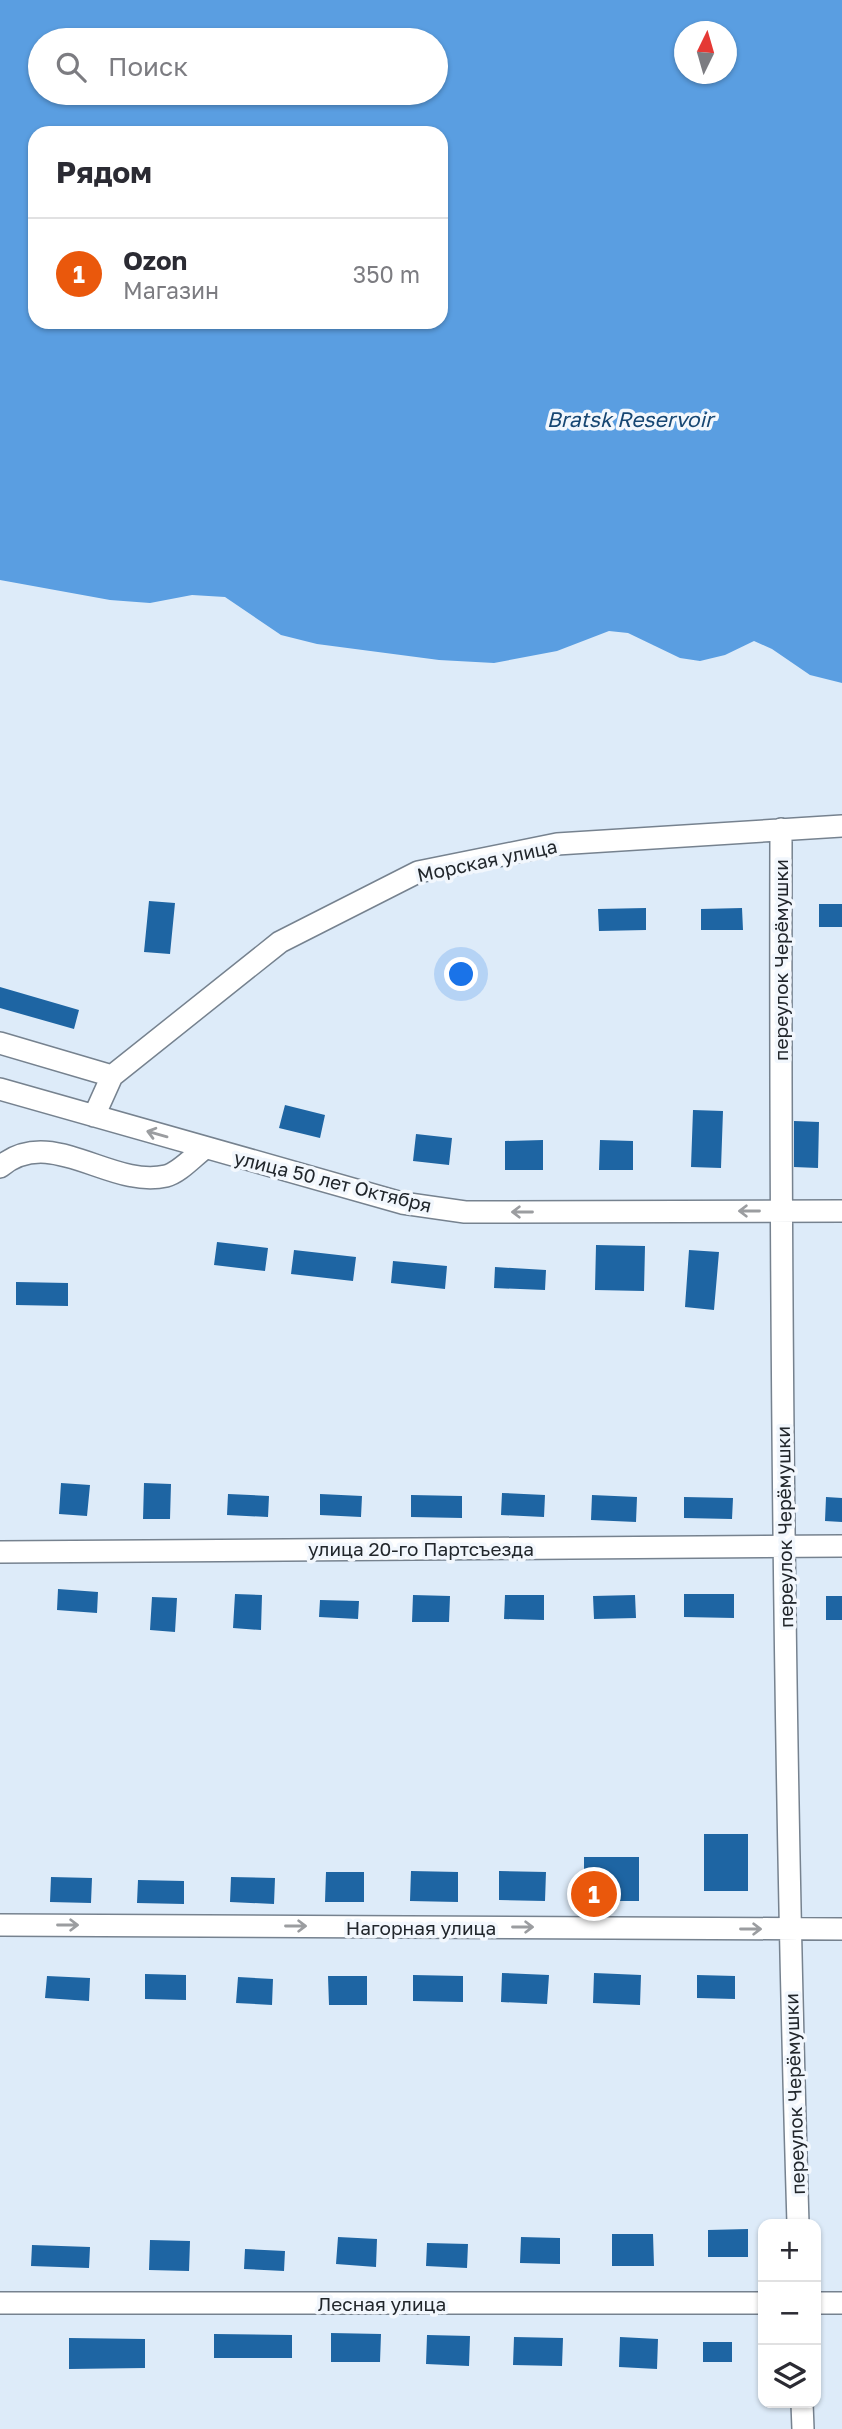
<!DOCTYPE html>
<html lang="ru">
<meta charset="utf-8">
<style>
:root{--surface:#fff;--page:#f2f2f3;--text:#2b2b33;--muted:#7c7c81;--line:#e1e1e2;--accent:#ea580c}
body{margin:0;font-family:"Golos Text",sans-serif;background:var(--page);color:var(--text)}
.controls{position:absolute;right:21px;bottom:21px;display:grid;overflow:hidden;border-radius:14px;box-shadow:0 2px 5px #0004}
.controls button{width:63px;height:63px;display:grid;place-items:center;padding:0;border:0;border-bottom:2px solid var(--line);background:var(--surface);color:var(--text);font:35px sans-serif}
.compass{position:absolute;left:674px;top:21px;width:63px;height:63px;border-radius:50%;background:var(--surface);box-shadow:0 2px 5px #0004;rotate:5deg}
.you{position:absolute;left:462px;top:975px;width:24px;height:24px;margin:-18px;border:5px solid #fff;border-radius:50%;background:#1a73e8;box-shadow:0 0 0 10px #1a73e833}
.badge{display:grid;place-items:center;width:46px;height:46px;border-radius:50%;background:var(--accent);color:#fff;font-size:23px;font-weight:700}
.pin{position:absolute;translate:-50% -50%;border:4px solid #fff;box-shadow:0 2px 7px #0006}
.list{margin:0;padding:0;list-style:none}
h2{display:flex;justify-content:space-between;align-items:center;height:91px;margin:0;padding:0 28px;font-size:30px}
h2 small{font-size:23px;font-weight:400;color:var(--muted)}
.list li{display:grid;grid-template-columns:46px 1fr auto;gap:21px;align-items:center;box-sizing:border-box;height:112px;padding:0 28px;border-top:2px solid var(--line)}
.list b{display:block;font-size:26px;white-space:nowrap}
.list p{margin:0;font-size:23px;white-space:nowrap;color:var(--muted)}
.list em{font-size:23px;font-style:normal;color:var(--muted)}
.icon{flex:none;width:38px;height:38px;fill:none;stroke:currentColor;stroke-width:2;stroke-linecap:round;stroke-linejoin:round}
.map{position:relative;flex:none;width:842px;height:2429px;overflow:hidden}
.search{position:absolute;background:var(--surface);box-shadow:0 2px 5px #0004;left:28px;top:28px;width:420px;height:77px;display:flex;align-items:center;gap:18px;box-sizing:border-box;padding:0 24px;border-radius:38px;color:var(--muted);font-size:26px}
.panel{position:absolute;background:var(--surface);box-shadow:0 2px 5px #0004;left:28px;top:126px;width:420px;height:203px;border-radius:21px}
.map>svg:first-child{display:block}
.water{fill:#5a9ee1;fill-rule:evenodd}
.building{fill:#1e65a3}
.lines{fill:none;stroke-linecap:round;stroke-linejoin:round}
.minor-casing{stroke:#76828f;stroke-width:24}
.minor{stroke:#fff;stroke-width:21}
.oneway{stroke:#9b9da0}
.labels{text-anchor:middle;dominant-baseline:central;stroke-width:7;stroke-linejoin:round;paint-order:stroke}
.street-label{font-size:19px;fill:#21262b;stroke:#f2f7fd}
.water-label{font-size:21px;font-style:italic;fill:#174773;stroke:#f2f7fd}
</style>
<div class="map">
<svg width="842" height="2429" viewBox="0 0 842 2429">
<rect width="100%" height="100%" fill="#ddebf9"/>
<path class="water" d="M0,0H842V683L810,675L772,649L754,641L725,655L700,661L680,658L628,633L609,631L557,651L494,663L439,660L317,644L281,635L225,597L192,595L150,603L110,600L0,580ZM684,32H726V74H684ZM40,40H436V93H40ZM35,133H441V322H35Z"/>
<path class="building" d="M149,901L175,903L170,954L144,952Z
M819,904H842V927H819Z
M646,908V930L599,931L598,909Z
M742,908L743,930H701V909Z
M0,987L79,1010L74,1029L0,1008Z
M285,1105L325,1115L320,1138L279,1128Z
M693,1110L723,1111L721,1168L691,1167Z
M794,1121L819,1122L818,1168L794,1167Z
M416,1134L452,1138L449,1165L413,1161Z
M543,1140V1170H505V1141Z
M600,1140L633,1141V1170H599Z
M217,1242L268,1248L265,1271L214,1265Z
M596,1245L645,1246L644,1291L595,1290Z
M294,1250L356,1257L353,1281L291,1274Z
M689,1250L719,1252L714,1310L685,1307Z
M393,1261L447,1266L445,1289L391,1283Z
M495,1267L546,1270L545,1290L494,1288Z
M16,1282L68,1283V1306L16,1305Z
M61,1483L90,1485L87,1516L59,1514Z
M144,1483L171,1484L170,1519H143Z
M502,1493L545,1495L544,1517L501,1515Z
M228,1494L269,1496L268,1517L227,1515Z
M320,1494L362,1496L361,1517L320,1515Z
M411,1495L462,1496V1518L411,1517Z
M592,1495L637,1497L636,1522L591,1520Z
M684,1497L733,1498L732,1519L684,1518Z
M826,1497L842,1498V1522L825,1521Z
M58,1589L98,1592L97,1613L57,1610Z
M235,1594L262,1595L261,1630L233,1628Z
M684,1594H734V1618L684,1617Z
M413,1595L450,1596L449,1622H412Z
M505,1595H544V1620L504,1619Z
M635,1595L636,1618L594,1619L593,1596Z
M826,1596H842V1620H826Z
M152,1597L177,1598L175,1632L150,1630Z
M320,1600L359,1601L358,1619L319,1617Z
M704,1834H748V1891H704Z
M584,1857H639V1901H584Z
M411,1871L458,1872V1902L410,1901Z
M499,1871L546,1872L545,1901L499,1900Z
M326,1872H364V1902H325Z
M51,1877L92,1878L91,1903L50,1902Z
M231,1877L275,1878L274,1904L230,1902Z
M138,1880L184,1881V1904L137,1903Z
M502,1973L549,1975L547,2004L501,2002Z
M594,1973L641,1975L640,2005L593,2003Z
M145,1974L186,1975V2000L145,1999Z
M413,1975L463,1976V2002L413,2001Z
M697,1975L735,1976V1999L697,1998Z
M47,1976L90,1978L89,2001L45,1998Z
M328,1976H367V2005H329Z
M238,1977L273,1979L272,2005L236,2003Z
M748,2229V2257H708V2230Z
M612,2234H653L654,2266H612Z
M338,2237L377,2239L376,2267L336,2264Z
M521,2237L560,2238V2264L520,2263Z
M150,2240L190,2241L189,2271L149,2270Z
M427,2243L468,2244L467,2268L426,2266Z
M32,2245L90,2247L89,2268L31,2266Z
M245,2249L285,2251L284,2271L244,2269Z
M331,2333L381,2334L380,2362H331Z
M214,2334L292,2335V2358H214Z
M427,2335L470,2336L469,2366L426,2364Z
M514,2337L563,2338L562,2366L513,2365Z
M620,2337L658,2339L657,2369L619,2367Z
M69,2338L145,2339V2368L69,2369Z
M703,2342H732V2362H703Z"/>
<g class="lines">
<g class="minor-casing">
<path id="minor" d="M781,829C780,1294 784,1759 798,2224
M0,1043L112,1076
M0,1089L402,1203L465,1212L842,1211
M94,1116L112,1076L280,942L418,872L557,844L842,826
M0,1167C51,1124 110,1189 166,1176C179,1173 194,1156 205,1148
M0,1552L842,1546
M0,1925L842,1929
M0,2303H763
M816,2303H842
M802,2403L803,2429"/>
</g>
<use href="#minor" class="minor"/>
</g>
<defs><path id="oneway-shaft" d="M-6 0H5M1.5-3L5.5 0L1.5 3" fill="none" stroke-width="1.6" stroke-linecap="round" stroke-linejoin="round" transform="scale(1.75)"/></defs>
<g class="oneway">
<use href="#oneway-shaft" transform="translate(157 1134) rotate(-164)"/>
<use href="#oneway-shaft" transform="translate(749 1211) rotate(180)"/>
<use href="#oneway-shaft" transform="translate(522 1212) rotate(180)"/>
<use href="#oneway-shaft" transform="translate(68 1925)"/>
<use href="#oneway-shaft" transform="translate(296 1926)"/>
<use href="#oneway-shaft" transform="translate(523 1927)"/>
<use href="#oneway-shaft" transform="translate(751 1929)"/>
</g>
<g class="labels">
<g class="street-label">
<text transform="translate(487 860) rotate(-12)">Морская улица</text>
<text transform="translate(780 960) rotate(-90)">переулок Черёмушки</text>
<text transform="translate(333 1181) rotate(14)">улица 50 лет Октября</text>
<text transform="translate(784 1527) rotate(-91)">переулок Черёмушки</text>
<text x="421" y="1548">улица 20-го Партсъезда</text>
<text x="421" y="1927">Нагорная улица</text>
<text transform="translate(794 2094) rotate(-92)">переулок Черёмушки</text>
<text x="382" y="2303">Лесная улица</text>
</g>
<g class="water-label">
<text x="630" y="419">Bratsk Reservoir</text>
</g>
</g>
</svg>
<div class="controls">
<button>+</button>
<button>−</button>
<button><svg class="icon" aria-label="layers" viewBox="0 0 24 24"><path d="M12 4l9 5-9 5-9-5zM3 14l9 5 9-5"/></svg></button>
</div>
<svg class="compass" viewBox="-18 -18 36 36"><path d="M0-13l5 13h-10z" fill="#e53935"/><path d="M0 13l5-13h-10z" fill="#7c7c81"/></svg>
<div class="you"></div>
<div class="pin badge" style="left:594px;top:1894px">1</div>
<div class="search"><svg class="icon" aria-label="search" viewBox="0 0 24 24"><circle cx="10" cy="10" r="6"/><path d="M15 15l6 6"/></svg>Поиск</div>
<section class="panel">
<h2>Рядом<small></small></h2>
<ul class="list">
<li><span class="badge">1</span><div><b>Ozon</b><p>Магазин</p></div><em>350 m</em></li>
</ul>
</section>
</div>
